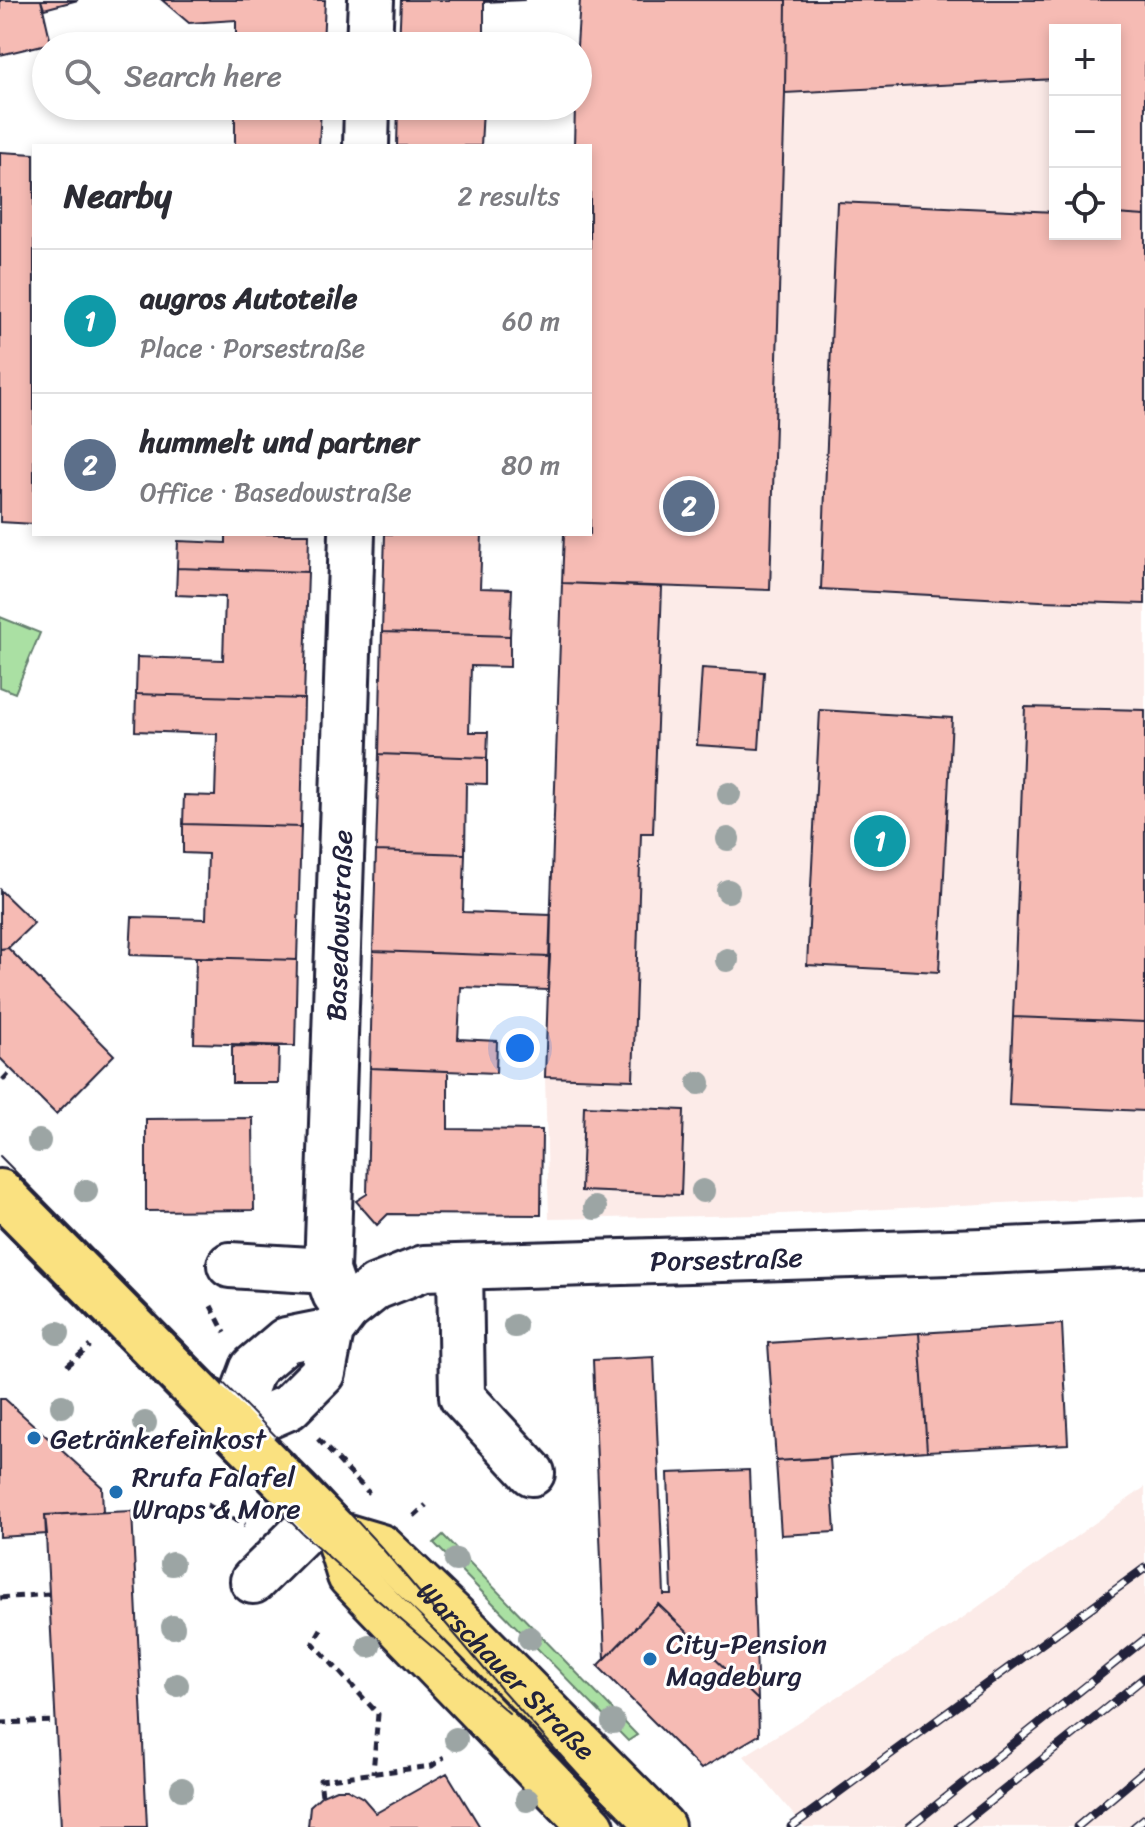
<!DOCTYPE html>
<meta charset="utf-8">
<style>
:root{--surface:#fff;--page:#f7f7f7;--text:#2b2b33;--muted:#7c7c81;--line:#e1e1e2;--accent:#b45309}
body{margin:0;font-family:Sriracha,sans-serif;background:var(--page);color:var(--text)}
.controls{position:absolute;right:24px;top:24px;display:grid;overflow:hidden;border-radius:0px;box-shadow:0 4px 12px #0003}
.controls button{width:72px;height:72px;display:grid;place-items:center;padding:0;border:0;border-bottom:2px solid var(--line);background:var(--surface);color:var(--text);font:40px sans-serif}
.you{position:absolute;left:520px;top:1048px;width:28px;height:28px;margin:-20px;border:6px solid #fff;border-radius:50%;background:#1a73e8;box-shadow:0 0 0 12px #1a73e833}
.badge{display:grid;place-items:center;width:52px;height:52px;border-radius:50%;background:var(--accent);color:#fff;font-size:26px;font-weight:700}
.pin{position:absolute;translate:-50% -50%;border:4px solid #fff;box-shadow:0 2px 8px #0006}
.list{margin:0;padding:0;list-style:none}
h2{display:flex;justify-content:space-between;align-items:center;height:104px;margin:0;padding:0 32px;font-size:34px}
h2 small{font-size:26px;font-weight:400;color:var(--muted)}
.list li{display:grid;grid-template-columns:52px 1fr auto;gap:24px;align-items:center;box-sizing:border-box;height:144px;padding:0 32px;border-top:2px solid var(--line)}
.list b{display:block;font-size:30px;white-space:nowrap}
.list p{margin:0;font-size:26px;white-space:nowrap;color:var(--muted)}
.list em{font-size:26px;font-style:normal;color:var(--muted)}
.icon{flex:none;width:44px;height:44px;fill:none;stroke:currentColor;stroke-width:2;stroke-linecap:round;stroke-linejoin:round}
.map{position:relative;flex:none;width:1145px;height:1827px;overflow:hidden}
.search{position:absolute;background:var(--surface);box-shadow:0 4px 12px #0003;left:32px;top:32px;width:560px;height:88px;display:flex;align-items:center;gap:20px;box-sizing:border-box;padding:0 28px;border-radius:44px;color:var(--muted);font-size:30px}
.panel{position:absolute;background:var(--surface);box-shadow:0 4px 12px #0003;left:32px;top:144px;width:560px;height:392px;border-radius:0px}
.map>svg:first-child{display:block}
.built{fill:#fcebe8;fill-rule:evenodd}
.green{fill:#aae0a3;stroke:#66816f;stroke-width:2}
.building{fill:#f6bbb4;stroke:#22223b;stroke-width:2}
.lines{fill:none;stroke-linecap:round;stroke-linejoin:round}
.minor-casing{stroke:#22223b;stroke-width:50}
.major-casing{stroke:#22223b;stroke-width:50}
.path{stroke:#22223b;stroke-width:5;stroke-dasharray:8 6;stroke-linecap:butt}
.minor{stroke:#fff;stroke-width:44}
.major{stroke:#fae180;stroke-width:44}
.tram{stroke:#22223b;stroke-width:2}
.rail-casing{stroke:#22223b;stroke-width:9}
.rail{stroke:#fff;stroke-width:6;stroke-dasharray:18;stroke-linecap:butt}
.tree{fill:#9ca5a4}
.poi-dot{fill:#1f6fb2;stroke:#fff;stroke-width:3}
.labels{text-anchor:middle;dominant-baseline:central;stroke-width:6;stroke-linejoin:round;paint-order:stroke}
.street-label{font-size:28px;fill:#22223b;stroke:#fff}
.poi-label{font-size:28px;fill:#22223b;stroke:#fff;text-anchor:start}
</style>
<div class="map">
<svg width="1145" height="1827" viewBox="0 0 1145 1827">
<rect width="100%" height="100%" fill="#fff"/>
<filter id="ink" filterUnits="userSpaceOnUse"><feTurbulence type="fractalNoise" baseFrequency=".0125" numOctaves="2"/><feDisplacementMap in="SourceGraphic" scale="16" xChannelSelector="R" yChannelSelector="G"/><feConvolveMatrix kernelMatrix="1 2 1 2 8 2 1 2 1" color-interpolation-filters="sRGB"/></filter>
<g filter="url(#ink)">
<path class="built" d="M580,0H1145V1196L762,1215L549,1219L545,1077L564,534H590V146H574L575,106H578L577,46ZM1055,30H1115V234H1055Z
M1145,1487V1827H804L744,1756L961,1619Z"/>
<path class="green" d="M0,617L40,633L15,693L0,687Z
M443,1535L637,1735L628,1741L434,1543Z"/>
<path class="building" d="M0,0H41L51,43L0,55Z
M41,0H78L44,9Z
M162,0H325L323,46H236V20L189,23Z
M401,0H525L484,2V46H399Z
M580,0H786L785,93L770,590L562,583L564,534H590V146H574L575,106H578L577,46Z
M786,0H1145V216L1115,214V30H1055V79L785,93Z
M235,106H321L319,146H235Z
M398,106H575L574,113L483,109L481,146H397Z
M0,152L34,154V524L0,522Z
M837,202L1055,212V234H1115V214L1145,216V604L1041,601L821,589Z
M226,534H309L308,572L177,568L178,541L226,543Z
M385,534H482L480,588L512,589L510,636L382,632Z
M177,568L308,572L304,699L136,694L137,657L223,660L225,597L176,595Z
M562,583L662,587L653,833H641L633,1080L545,1077Z
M382,632L510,636V667L471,666L469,732H488L487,758L379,754Z
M702,668L764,672L759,749L697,745Z
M136,694L304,699L301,827L183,824L184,795L215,796L217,734L135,731Z
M1025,707L1145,710V1022L1013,1017Z
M820,710L952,718L939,972L807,965Z
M379,754L487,758V784L466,783L465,854L376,851Z
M183,824L301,827L297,960L130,955L132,917L206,919L208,854L183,853Z
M376,851L465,854L463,912L551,915L550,957L373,951Z
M0,890L34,923L8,948L0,949Z
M8,948L114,1055L56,1114L0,1058V949Z
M373,951L550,957L548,990L461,987L458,1039L497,1041L496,1073L370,1068Z
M196,957L297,960L295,1046L194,1043Z
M1013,1017L1145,1022V1111L1009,1105Z
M232,1046L279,1047L278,1083H232Z
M370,1068L448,1071V1129L542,1130L541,1215L388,1214L377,1225L356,1201L367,1194Z
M584,1106L684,1110L681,1195L581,1191Z
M253,1118L254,1210L146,1211V1119Z
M1062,1324L1068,1444L927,1451L919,1333Z
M919,1333L927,1451L776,1461L768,1343Z
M654,1357L664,1595H672L668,1473L749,1470L758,1700L658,1604L605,1659L593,1360Z
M0,1399H5L102,1487L103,1512L45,1515L47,1534L0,1537Z
M830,1458L835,1532L781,1535L776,1461Z
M132,1511L147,1827H61L45,1515Z
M658,1604L758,1700L759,1735L701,1769L598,1666Z
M447,1773L480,1827H308L310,1806L322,1795L336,1789H347L363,1798L376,1813Z"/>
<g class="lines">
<g class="minor-casing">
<g id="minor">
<path d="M369,46L371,0"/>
<path d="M366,146L367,106"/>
<path d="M230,1265L327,1271"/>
<path d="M460,1267L462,1397L532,1473"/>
<path id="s1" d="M347,1310L335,1294L327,1271L352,534"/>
<path id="s2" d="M231,1427L259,1420L289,1407L323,1373L331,1331L347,1310L376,1287L424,1268L983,1251L1145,1244"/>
<path d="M231,1427L253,1368L286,1340L331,1331"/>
<path d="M253,1581L319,1516"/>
</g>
</g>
<g class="major-casing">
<g id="major">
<path id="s3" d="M0,1192L337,1534L381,1547L454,1617L662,1827"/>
<path d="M337,1534L350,1576L592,1827"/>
</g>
</g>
<path class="path" d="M3,1080L12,1070
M211,1306L225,1333
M67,1366L90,1346
M318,1439L369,1493
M207,1505L245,1525
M414,1516L426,1505
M0,1598L49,1594
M321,1629L313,1643L378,1714L373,1773
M0,1723L55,1721
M322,1795L320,1780L432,1766L444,1757"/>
<use href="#minor" class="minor"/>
<use href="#major" class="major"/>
<path class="tram" d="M0,1156L316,1477L381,1547L502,1690L580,1777L629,1827
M0,1228L302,1533L350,1576L509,1713"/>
<g class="rail-casing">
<path id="rail" d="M791,1827L1145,1568
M909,1827L1145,1639
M958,1827L1145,1677
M1077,1827L1145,1770
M1134,1827L1145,1818"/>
</g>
<use href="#rail" class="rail"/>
</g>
<g class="tree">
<circle cx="729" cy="794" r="12"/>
<circle cx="728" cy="839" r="12"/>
<circle cx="728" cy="891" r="12"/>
<circle cx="727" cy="960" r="12"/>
<circle cx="699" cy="1083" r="12"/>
<circle cx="39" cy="1141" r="12"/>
<circle cx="86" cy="1191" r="12"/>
<circle cx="703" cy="1191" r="12"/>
<circle cx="595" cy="1208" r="12"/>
<circle cx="515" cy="1326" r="12"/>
<circle cx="58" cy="1333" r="12"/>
<circle cx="62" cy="1406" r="12"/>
<circle cx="145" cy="1423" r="12"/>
<circle cx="456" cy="1560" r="12"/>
<circle cx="172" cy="1564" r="12"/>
<circle cx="173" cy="1627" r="12"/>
<circle cx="530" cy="1638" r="12"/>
<circle cx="369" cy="1646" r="12"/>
<circle cx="177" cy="1685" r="12"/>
<circle cx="613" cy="1722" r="12"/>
<circle cx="456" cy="1739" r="12"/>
<circle cx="182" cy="1789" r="12"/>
<circle cx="527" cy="1800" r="12"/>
</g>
</g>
<g class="poi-dot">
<circle cx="34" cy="1438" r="8"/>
<circle cx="116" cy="1492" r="8"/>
<circle cx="650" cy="1659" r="8"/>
</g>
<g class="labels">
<g class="street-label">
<text stroke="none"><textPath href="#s1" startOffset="390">Basedowstraße</textPath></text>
<text stroke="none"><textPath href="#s2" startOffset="570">Porsestraße</textPath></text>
<text stroke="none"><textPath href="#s3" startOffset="702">Warschauer Straße</textPath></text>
</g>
<g class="poi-label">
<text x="50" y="1438">Getränkefeinkost</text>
<text x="132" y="1476">Rrufa Falafel<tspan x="132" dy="32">Wraps &amp; More</tspan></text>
<text x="666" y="1643">City-Pension<tspan x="666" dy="32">Magdeburg</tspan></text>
</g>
</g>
</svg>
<div class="controls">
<button>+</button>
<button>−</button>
<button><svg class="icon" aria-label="locate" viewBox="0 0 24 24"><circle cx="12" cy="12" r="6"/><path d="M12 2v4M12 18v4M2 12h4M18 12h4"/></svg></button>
</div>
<div class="you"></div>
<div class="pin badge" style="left:880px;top:841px;background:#0f9aa8">1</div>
<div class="pin badge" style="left:689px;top:506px;background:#5c6f8a">2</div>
<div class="search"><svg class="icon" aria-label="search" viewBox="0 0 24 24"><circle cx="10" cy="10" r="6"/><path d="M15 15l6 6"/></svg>Search here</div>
<section class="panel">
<h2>Nearby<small>2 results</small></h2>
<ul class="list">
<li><span class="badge" style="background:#0f9aa8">1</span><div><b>augros Autoteile</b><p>Place · Porsestraße</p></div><em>60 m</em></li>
<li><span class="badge" style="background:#5c6f8a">2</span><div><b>hummelt und partner</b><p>Office · Basedowstraße</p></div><em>80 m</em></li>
</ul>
</section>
</div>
